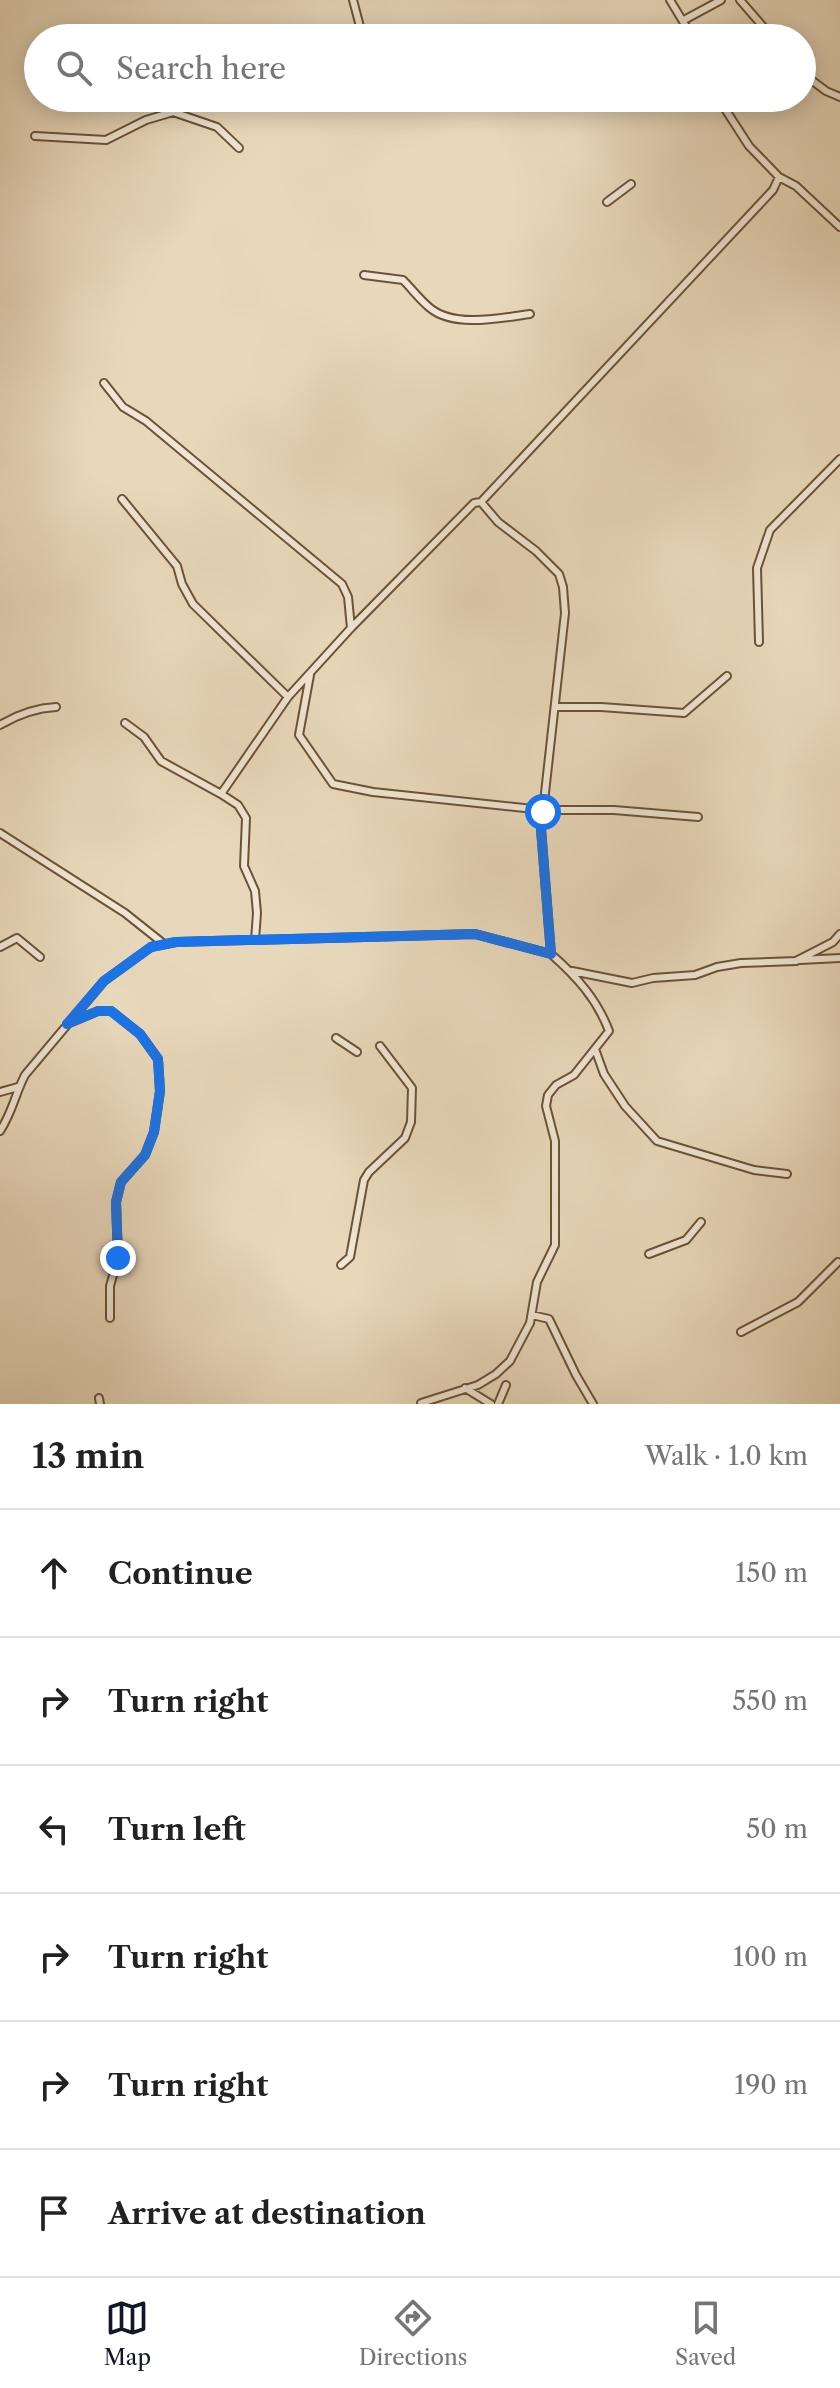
<!DOCTYPE html>
<meta charset="utf-8">
<style>
:root{--surface:#fff;--page:#f2f2f2;--text:#222;--muted:#767676;--line:#e0e0e0;--accent:#111827}
body{margin:0;font-family:"Libre Caslon Text",serif;background:var(--page);color:var(--text)}
.stop{position:absolute;width:24px;height:24px;margin:-18px;border:6px solid #1a73e8;border-radius:50%;background:#fff}
.stop.end{background:#1a73e8;border-color:#fff;box-shadow:0 2px 8px #0008}
.list{margin:0;padding:0;list-style:none}
h2{display:flex;justify-content:space-between;align-items:center;height:104px;margin:0;padding:0 32px;font-size:34px}
h2 small{font-size:26px;font-weight:400;color:var(--muted)}
.list li{display:grid;grid-template-columns:52px 1fr auto;gap:24px;align-items:center;box-sizing:border-box;height:128px;padding:0 32px;border-top:2px solid var(--line)}
.list b{display:block;font-size:30px;white-space:nowrap}
.list em{font-size:26px;font-style:normal;color:var(--muted)}
.icon{flex:none;width:44px;height:44px;fill:none;stroke:currentColor;stroke-width:2;stroke-linecap:round;stroke-linejoin:round}
.map{position:relative;flex:none;width:840px;height:1404px;overflow:hidden}
.search{position:absolute;background:var(--surface);box-shadow:0 4px 20px #0003;left:24px;right:24px;top:24px;height:88px;display:flex;align-items:center;gap:20px;box-sizing:border-box;padding:0 28px;border-radius:44px;color:var(--muted);font-size:30px}
.sheet{height:872px;background:var(--surface)}
nav{display:flex;justify-content:space-around;align-items:center;box-sizing:border-box;height:112px;border-top:2px solid var(--line);background:var(--surface);font-size:22px;color:var(--muted)}
nav a{display:grid;justify-items:center;gap:4px}
nav .on{color:var(--accent)}
.map>svg:first-child{display:block}
.lines{fill:none;stroke-linecap:round;stroke-linejoin:round}
.minor-casing{stroke:#6b5336;stroke-width:10}
.minor{stroke:#f0e6d3;stroke-width:6}
.route{stroke:#1a73e8;stroke-width:10}
</style>
<div class="map">
<svg width="840" height="1404" viewBox="0 0 840 1404">
<rect width="100%" height="100%" fill="#e8d8bb"/>
<filter id="stains"><feTurbulence type="fractalNoise" baseFrequency=".0025" numOctaves="4"/><feColorMatrix values="0 0 0 0 .2 0 0 0 0 .09 0 0 0 0 .02 0 0 0 .5 -.17"/></filter>
<radialGradient id="worn" r=".72"><stop offset=".6" stop-color="#630" stop-opacity="0"/><stop offset="1" stop-color="#630" stop-opacity=".3"/></radialGradient>
<g class="lines">
<g class="minor-casing">
<path id="minor" d="M353,0L363,38
M670,0L693,38
M740,0L773,38
M684,20L721,0
M802,73L826,91L840,97
M718,98L749,146L779,177L796,186L840,227
M35,136L106,140L146,120L173,112L217,127L239,148
M607,202L631,184
M364,275L403,280C412,289 420,300 430,308C454,328 501,318 530,314
M104,383L123,407L146,421L342,584L348,597L351,628
M122,499L177,566L182,584L193,604L288,697
M759,642L757,568L770,530L840,459
M310,675L299,735L333,784L373,792L543,810H614L698,817
M556,707H601L684,713L727,676
M125,723L144,737L161,761L221,794
M0,725C17,715 35,708 56,707
M0,833L125,913L164,944
M255,940L257,913L255,891L244,866L246,818L238,805L221,794L288,697L351,628L474,503L481,502
M0,947L17,938L40,957
M800,960L840,958
M572,971L632,983L653,978L695,975L717,967L741,963L796,961L833,942L840,934
M67,1024L98,1011H111L140,1034L158,1059L160,1091L154,1132L145,1155L121,1182L116,1202L118,1258L110,1286V1318
M336,1038L357,1052
M595,1049L604,1074L625,1106L657,1141L754,1170L787,1174
M0,1092L18,1087
M0,1131C13,1111 15,1094 25,1075L104,981L151,947L176,942L475,934L551,954
M649,1254L686,1240L701,1222
M341,1265L350,1257L364,1180L369,1172L405,1138L411,1122L412,1088L380,1046
M532,1315L549,1319L576,1375L593,1404
M741,1332L798,1302L838,1262
M465,1388L491,1404
M99,1398L100,1404
M421,1403L478,1385L496,1374L510,1361L530,1323L537,1282L555,1245V1141L546,1106L548,1095L556,1085L574,1075L609,1031C597,999 576,976 551,954L541,829L565,613L563,587L559,574L536,551L498,522L481,502L773,190L779,177
M498,1404L506,1385"/>
</g>
<use href="#minor" class="minor"/>
</g>
<g class="lines">
<path class="route" d="M118,1258L116,1202L121,1182L145,1155L154,1132L160,1091L158,1059L140,1034L111,1011H98L67,1024L104,981L151,947L176,942L475,934L551,954L541,829L543,812"/>
</g>
<rect width="100%" height="100%" filter="url(#stains)"/>
<rect width="100%" height="100%" fill="url(#worn)"/>
</svg>
<div class="stop" style="left:543px;top:812px"></div>
<div class="stop end" style="left:118px;top:1258px"></div>
<div class="search"><svg class="icon" aria-label="search" viewBox="0 0 24 24"><circle cx="10" cy="10" r="6"/><path d="M15 15l6 6"/></svg>Search here</div>
</div>
<section class="sheet">
<h2>13 min<small>Walk · 1.0 km</small></h2>
<ul class="list">
<li><svg class="icon" aria-label="ahead" viewBox="0 0 24 24"><path d="M12 20V5M6 11l6-6 6 6"/></svg><div><b>Continue</b></div><em>150 m</em></li>
<li><svg class="icon" aria-label="right" viewBox="0 0 24 24"><path d="M7 20v-9h11M14 6l5 5-5 5"/></svg><div><b>Turn right</b></div><em>550 m</em></li>
<li><svg class="icon" aria-label="left" viewBox="0 0 24 24"><path d="M17 20v-9H6M10 6l-5 5 5 5"/></svg><div><b>Turn left</b></div><em>50 m</em></li>
<li><svg class="icon" aria-label="right" viewBox="0 0 24 24"><path d="M7 20v-9h11M14 6l5 5-5 5"/></svg><div><b>Turn right</b></div><em>100 m</em></li>
<li><svg class="icon" aria-label="right" viewBox="0 0 24 24"><path d="M7 20v-9h11M14 6l5 5-5 5"/></svg><div><b>Turn right</b></div><em>190 m</em></li>
<li><svg class="icon" aria-label="arrive" viewBox="0 0 24 24"><path d="M6 21V4h12l-3 4 3 4H6"/></svg><div><b>Arrive at destination</b></div></li>
</ul>
</section>
<nav>
<a class="on"><svg class="icon" aria-label="map" viewBox="0 0 24 24"><path d="M3 6l6-2 6 2 6-2v14l-6 2-6-2-6 2zM9 4v14M15 6v14"/></svg>Map</a>
<a><svg class="icon" aria-label="directions" viewBox="0 0 24 24"><path d="M12 3l9 9-9 9-9-9zM9 14v-3h6M13 9l2 2-2 2"/></svg>Directions</a>
<a><svg class="icon" aria-label="saved" viewBox="0 0 24 24"><path d="M7 4h10v16l-5-4-5 4z"/></svg>Saved</a>
</nav>
